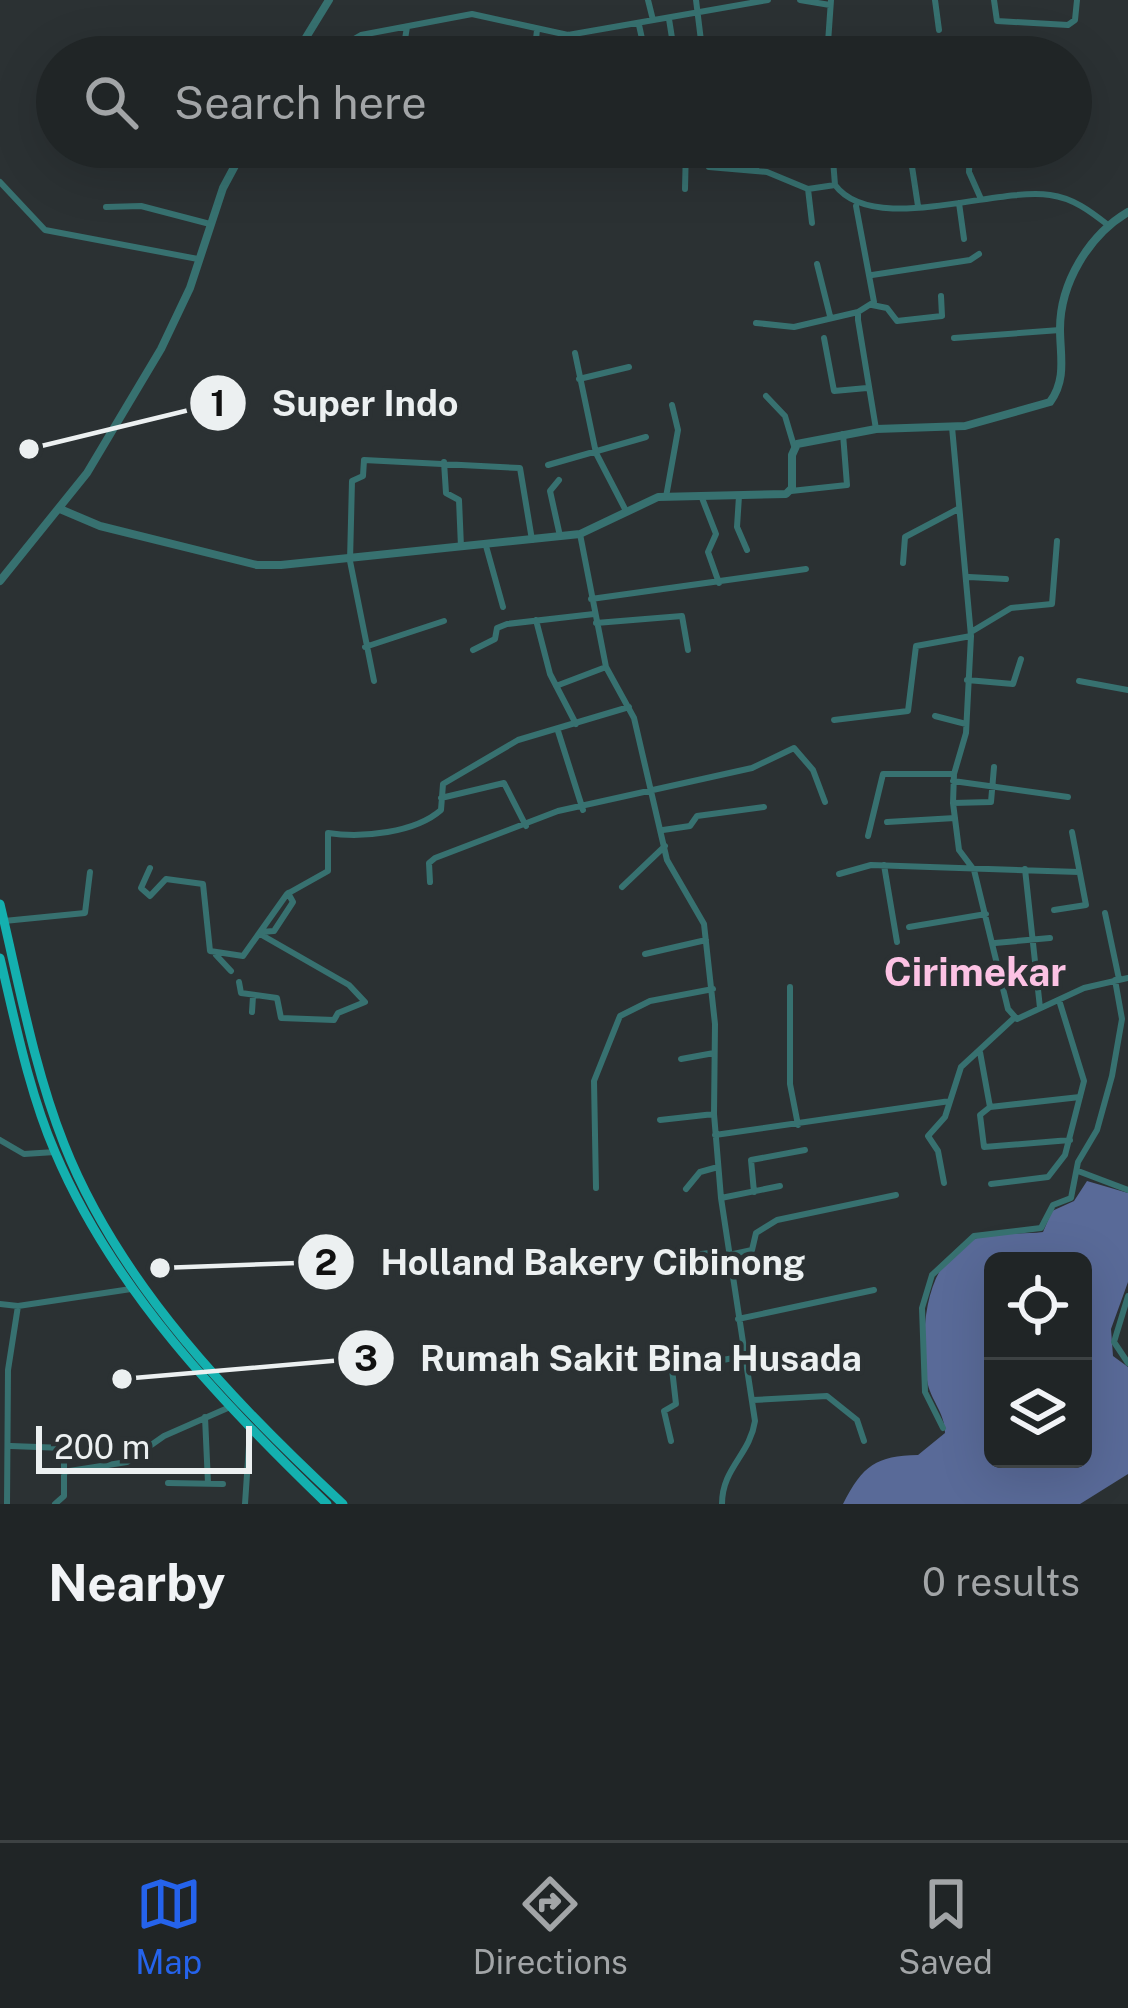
<!DOCTYPE html>
<style>
:root{--surface:#202526;--page:#282d2e;--text:#f1f3f6;--muted:#a2a5a7;--line:#3d4243;--accent:#2563eb}
body{margin:0;font-family:"Public Sans",sans-serif;background:var(--page);color:var(--text)}
.controls{position:absolute;right:36px;bottom:36px;display:grid;overflow:hidden;border-radius:18px;box-shadow:0 12px 48px #0002}
.controls button{width:108px;height:108px;display:grid;place-items:center;padding:0;border:0;border-bottom:3px solid var(--line);background:var(--surface);color:var(--text);font:60px sans-serif}
.scale{position:absolute;left:36px;bottom:30px;width:216px;box-sizing:border-box;padding-left:12px;border:6px solid #ecf0f1;border-top:0;font-size:33px;line-height:42px;white-space:nowrap;color:#ecf0f1;-webkit-text-stroke:9px #2b3133;paint-order:stroke}
.list{margin:0;padding:0;list-style:none}
h2{display:flex;justify-content:space-between;align-items:center;height:156px;margin:0;padding:0 48px;font-size:51px}
h2 small{font-size:39px;font-weight:400;color:var(--muted)}
.icon{flex:none;width:66px;height:66px;fill:none;stroke:currentColor;stroke-width:2;stroke-linecap:round;stroke-linejoin:round}
.map{position:relative;flex:none;width:1128px;height:1504px;overflow:hidden}
.search{position:absolute;background:var(--surface);box-shadow:0 12px 48px #0002;left:36px;right:36px;top:36px;height:132px;display:flex;align-items:center;gap:30px;box-sizing:border-box;padding:0 42px;border-radius:66px;color:var(--muted);font-size:45px}
.sheet{height:336px;background:var(--surface)}
nav{display:flex;justify-content:space-around;align-items:center;box-sizing:border-box;height:168px;border-top:3px solid var(--line);background:var(--surface);font-size:33px;color:var(--muted)}
nav a{display:grid;justify-items:center;gap:6px}
nav .on{color:var(--accent)}
.map>svg:first-child{display:block}
.water{fill:#596a98;fill-rule:evenodd}
.lines{fill:none;stroke-linecap:round;stroke-linejoin:round}
.minor{stroke:#377170;stroke-width:6}
.tertiary{stroke:#377170;stroke-width:8}
.primary{stroke:#14b0af;stroke-width:9}
.labels{text-anchor:middle;dominant-baseline:central;stroke-width:9;stroke-linejoin:round;paint-order:stroke}
.quarter-label{font-size:39px;font-weight:bold;fill:#fcc2e4;stroke:#2b3133}
.leader{fill:none;stroke:#ecf0f1;stroke-width:4.5}
.callout-dot{fill:#ecf0f1;stroke:#2b3133;stroke-width:4.5}
.mark-label{font-size:36px;text-anchor:middle;font-weight:bold;fill:#111}
.callout-label{font-size:36px;text-anchor:middle;font-weight:bold;fill:#ecf0f1;stroke:#2b3133;stroke-width:9;stroke-linejoin:round;paint-order:stroke}
</style>
<div class="map">
<svg width="1128" height="1504" viewBox="0 0 1128 1504">
<rect width="100%" height="100%" fill="#2b3133"/>
<path class="water" d="M1087,1181L1128,1193V1282L1111,1329L1113,1356L1128,1367V1474L1080,1504H843C863,1465 876,1456 918,1455L945,1433C945,1412 930,1400 927,1380C920,1333 923,1258 977,1238C996,1231 1023,1235 1043,1232L1052,1211L1074,1201ZM993,1261H1083V1459H993Z"/>
<g class="lines">
<path class="minor" d="M648,0L653,20
M696,0L703,57
M800,0L830,5
M935,0L939,30
M994,0L997,21L1068,25L1075,20L1077,0
M669,19L675,57
M639,25L646,57
M568,35L579,57
M302,43L335,50L361,35L472,14L568,35L768,0
M402,57L407,27
M534,57L537,30
M827,57L831,0
M919,57L963,45
M972,57V56
M199,147L200,154L233,166
M325,147L333,154
M832,147L835,185C873,236 993,187 1050,195C1073,198 1090,211 1108,225
M909,147L918,206
M970,147L969,172L981,199
M785,162L832,163
M709,167L767,172L808,189L835,185
M756,171L758,147
M0,182L45,230L198,259
M685,189L686,147
M808,189L812,223
M959,203L964,239
M856,206L874,302L858,312V320L876,429
M106,207L141,206L210,224
M817,264L830,316
M872,275L970,260L979,254
M872,305L887,308L897,321L942,316L941,296
M756,323L794,327L858,312
M824,338L834,391L867,388
M954,338L1060,330
M575,353L596,453L626,511
M579,379L629,367
M766,396L785,416L794,446
M952,427L971,636L966,733L954,774L953,803L959,850L974,870L1008,1009L1017,1019L1084,988L1128,978
M444,462L446,493L459,500L461,547
M548,465L646,437
M559,480L550,491L560,536
M791,491L847,485L843,434
M739,496L737,527L747,550
M666,497L678,430L672,405
M702,498L716,534L708,552L719,583
M580,534L606,667L634,718L667,860L704,924L715,1024L714,1114L721,1198L755,1421C750,1455 722,1468 722,1504
M486,546L503,607
M903,563L905,537L958,509
M969,577L1006,579
M591,599L806,569
M536,620L550,674L576,724
M596,623L682,616L688,650
M971,632L1011,608L1052,604L1057,541
M365,647L444,621
M473,650L495,639L497,628L507,624L594,614
M967,680L1013,684L1021,659
M374,681L350,561L352,481L363,476L364,460L520,468L532,540
M1079,681L1128,690
M556,686L606,667
M935,716L966,724
M834,720L908,711L916,646L971,636
M558,731L583,810
M953,781L1068,797
M441,798L504,783L526,826
M953,803L991,802L994,767
M887,822L955,818
M663,830L690,826L697,816L764,807
M868,836L883,774H954
M884,865L897,942
M150,868L141,888L150,896L166,879L203,884L210,951L243,956L287,894L328,871V833C362,838 415,833 441,810L443,784L518,740L629,707
M1025,869L1040,1008
M839,874L871,865L1079,872
M430,882L429,863L435,858L558,811L752,768L794,748L813,770L825,802
M622,887L665,846
M1054,910L1086,905L1072,832
M1105,913L1119,979
M4,921L85,913L90,872
M909,927L986,914
M261,932L274,931L293,902L288,893
M995,943L1050,938
M645,954L706,940
M216,955L231,971
M239,982L241,993L277,998L281,1018L334,1020L338,1013L365,1002L349,985L260,934
M790,987V1084L798,1125
M252,1012L253,996
M980,1052L990,1107L980,1115L984,1147L1070,1140
M681,1059L714,1053
M990,1107L1080,1097
M660,1120L714,1114
M715,1135L950,1101
M0,1140L24,1154L55,1152
M1078,1171L1128,1190
M944,1183L938,1151L928,1136L945,1117L961,1067L1014,1018
M991,1184L1048,1177L1065,1155L1084,1081L1059,1000
M596,1188L594,1081L620,1016L650,1001L713,989
M686,1189L700,1172L718,1167
M754,1192L751,1160L805,1150
M721,1198L780,1186
M693,1255L718,1252
M729,1255L752,1250L756,1233L777,1220L896,1195
M1128,1296L1114,1342L1128,1363
M0,1304L18,1306
M738,1319L874,1290
M753,1400L827,1396L857,1420L864,1441
M205,1417L208,1483
M943,1428L925,1392L922,1308L932,1275L974,1236L1041,1228L1053,1205L1071,1198L1078,1162L1097,1130L1112,1076L1122,1019L1115,980
M671,1441L664,1411L676,1404L672,1369L745,1356
M11,1446L64,1448V1496L55,1504
M63,1472L127,1462L164,1436L230,1407
M168,1483L223,1484
M7,1504L8,1370L18,1306L131,1289
M245,1504L250,1430"/>
<path class="tertiary" d="M294,57L329,0
M60,509L100,526L257,565H281L580,534L658,497L786,494L792,488V455L797,444L876,429L965,426L1050,402C1067,379 1060,355 1060,329C1060,283 1089,235 1128,212
M0,581L87,473L161,349L190,288L223,188L245,147"/>
<path class="primary" d="M0,904C19,984 34,1068 64,1144C119,1284 234,1403 343,1504
M0,958C15,1021 29,1092 55,1152C113,1289 220,1401 327,1504"/>
</g>
<g class="labels">
<g class="quarter-label">
<text x="975" y="972">Cirimekar</text>
</g>
</g>
<path class="leader" d="M29 449L218 403M160 1268L326 1262M122 1379L366 1358"/>
<g class="callout-dot">
<circle cx="29" cy="449" r="12"/>
<circle cx="160" cy="1268" r="12"/>
<circle cx="122" cy="1379" r="12"/>
<circle cx="218" cy="403" r="30"/>
<circle cx="326" cy="1262" r="30"/>
<circle cx="366" cy="1358" r="30"/>
</g>
<g class="mark-label">
<text x="218" y="416">1</text>
<text x="326" y="1275">2</text>
<text x="366" y="1371">3</text>
</g>
<g class="callout-label">
<text x="365" y="416">Super Indo</text>
<text x="593" y="1275">Holland Bakery Cibinong</text>
<text x="641" y="1371">Rumah Sakit Bina Husada</text>
</g>
</svg>
<div class="controls">
<button><svg class="icon" aria-label="locate" viewBox="0 0 24 24"><circle cx="12" cy="12" r="6"/><path d="M12 2v4M12 18v4M2 12h4M18 12h4"/></svg></button>
<button><svg class="icon" aria-label="layers" viewBox="0 0 24 24"><path d="M12 4l9 5-9 5-9-5zM3 14l9 5 9-5"/></svg></button>
</div>
<div class="scale">200 m</div>
<div class="search"><svg class="icon" aria-label="search" viewBox="0 0 24 24"><circle cx="10" cy="10" r="6"/><path d="M15 15l6 6"/></svg>Search here</div>
</div>
<section class="sheet">
<h2>Nearby<small>0 results</small></h2>
<ul class="list">
</ul>
</section>
<nav>
<a class="on"><svg class="icon" aria-label="map" viewBox="0 0 24 24"><path d="M3 6l6-2 6 2 6-2v14l-6 2-6-2-6 2zM9 4v14M15 6v14"/></svg>Map</a>
<a><svg class="icon" aria-label="directions" viewBox="0 0 24 24"><path d="M12 3l9 9-9 9-9-9zM9 14v-3h6M13 9l2 2-2 2"/></svg>Directions</a>
<a><svg class="icon" aria-label="saved" viewBox="0 0 24 24"><path d="M7 4h10v16l-5-4-5 4z"/></svg>Saved</a>
</nav>
